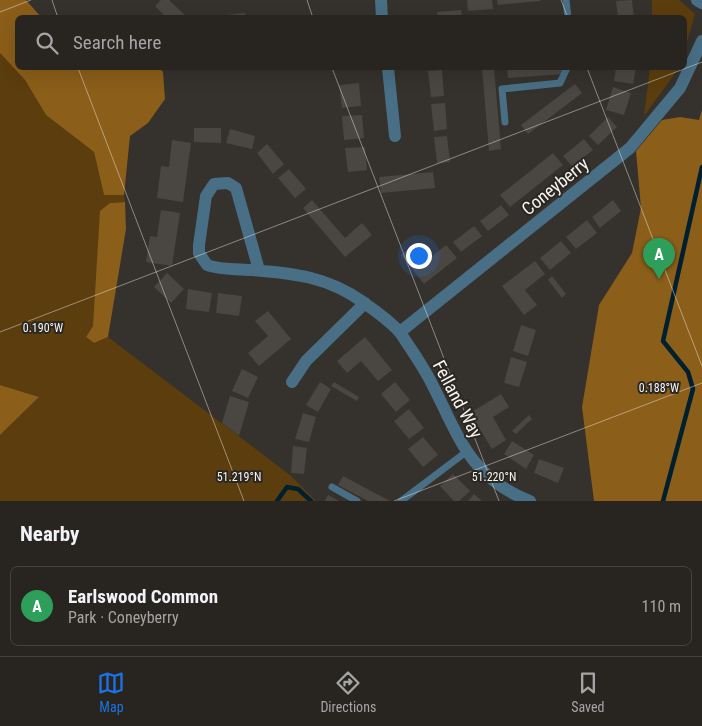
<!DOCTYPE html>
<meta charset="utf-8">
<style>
:root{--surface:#282521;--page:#302d2a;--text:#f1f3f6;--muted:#a5a5a5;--line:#44423f;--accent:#1a73e8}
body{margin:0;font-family:"Roboto Condensed",sans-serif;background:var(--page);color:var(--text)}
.you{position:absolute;left:418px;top:255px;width:18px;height:18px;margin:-12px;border:4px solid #fff;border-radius:50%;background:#1a73e8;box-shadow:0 0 0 8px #1a73e833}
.badge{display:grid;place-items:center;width:32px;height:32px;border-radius:50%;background:var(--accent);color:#fff;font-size:16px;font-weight:700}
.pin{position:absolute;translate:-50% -41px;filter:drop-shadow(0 1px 2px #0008)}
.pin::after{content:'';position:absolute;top:26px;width:18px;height:15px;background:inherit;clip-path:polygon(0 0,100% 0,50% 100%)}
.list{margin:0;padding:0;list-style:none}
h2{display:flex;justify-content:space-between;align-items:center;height:65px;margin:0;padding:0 20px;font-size:21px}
h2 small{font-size:16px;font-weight:400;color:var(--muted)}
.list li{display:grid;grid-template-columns:32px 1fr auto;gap:15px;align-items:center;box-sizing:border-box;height:80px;margin:0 10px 10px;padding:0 10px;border:1px solid var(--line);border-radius:8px}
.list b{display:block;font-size:19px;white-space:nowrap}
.list p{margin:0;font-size:16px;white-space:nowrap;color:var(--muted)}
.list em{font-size:16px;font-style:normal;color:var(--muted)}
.icon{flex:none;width:28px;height:28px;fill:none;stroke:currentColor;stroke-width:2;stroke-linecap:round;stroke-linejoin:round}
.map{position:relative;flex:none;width:702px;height:501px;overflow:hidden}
.search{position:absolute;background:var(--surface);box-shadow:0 5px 20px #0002;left:15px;right:15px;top:15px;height:55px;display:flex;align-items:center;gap:12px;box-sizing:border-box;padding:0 18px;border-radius:8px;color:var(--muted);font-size:19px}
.sheet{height:155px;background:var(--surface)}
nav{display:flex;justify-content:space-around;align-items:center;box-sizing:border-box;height:70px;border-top:1px solid var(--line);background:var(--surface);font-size:14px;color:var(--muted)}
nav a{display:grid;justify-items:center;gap:2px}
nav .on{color:var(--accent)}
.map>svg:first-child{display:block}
.green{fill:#5c3d0d}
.forest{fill:#8b5e19}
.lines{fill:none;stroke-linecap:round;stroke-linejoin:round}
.stream{stroke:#001f2f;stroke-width:4.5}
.building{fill:#4a4641}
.service{stroke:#486f85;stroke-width:7}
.minor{stroke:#486f85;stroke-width:12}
.ticks{fill:none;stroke:#f7f4f1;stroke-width:1;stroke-opacity:0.45}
.labels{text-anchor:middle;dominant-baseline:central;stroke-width:4;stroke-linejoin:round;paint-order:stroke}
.street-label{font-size:18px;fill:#f7f4f1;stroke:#2b2722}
.ticks-label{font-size:12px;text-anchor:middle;fill:#f7f4f1;stroke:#2b2722;stroke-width:4;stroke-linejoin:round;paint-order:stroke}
</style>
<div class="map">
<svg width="702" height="501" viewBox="0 0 702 501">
<rect width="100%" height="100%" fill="#35312c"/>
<path class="green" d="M652,0H679L695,14L685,49L684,18L652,17Z
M0,53L25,80L46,115L94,152L104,195H124L125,202L111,203L93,326L86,337L94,343L108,337L290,475L316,501H0V435L39,397L0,385Z
M650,68H679L644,116Z"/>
<path class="forest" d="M0,0H26L41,17L18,18V68H159L163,72L165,99L148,123L130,136L124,195H104L94,152L46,115L25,80L0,53Z
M702,110V501H594L582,407L599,305L632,253L641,208L636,151L662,120L680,117L699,120Z
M125,202L126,229L108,337L94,343L86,337L93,326L100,211L110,203Z
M0,385L39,397L0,435Z"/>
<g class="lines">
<path class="stream" d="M277,501L287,487L298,489L311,501
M663,501L693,389L688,372L663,341L702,167"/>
</g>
<path class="building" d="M161,0H169L186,16L167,18L155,6Z
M467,0H492L493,9L468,11Z
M497,0H540V1L498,5Z
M632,0L634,18H618L616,1Z
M461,10L462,18H438L437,12Z
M245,13V18H216V16Z
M482,68H494L501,149L489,151Z
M507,68H563L564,74L508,78Z
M616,68H636L633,84L614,81Z
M442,70L444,96L431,97L428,71Z
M359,83L361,106L342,108L339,85Z
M575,84L582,93L528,134L521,125Z
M613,87L631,93L624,115L606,110Z
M445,103L447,129L434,131L431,104Z
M362,115L364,138L344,140L342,116Z
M608,117L617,127L598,145L589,136Z
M194,128H221V143L194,142Z
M230,129L255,136L252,149L226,143Z
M447,136L450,162L437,163L434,137Z
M584,139L593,150L572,166L563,156Z
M172,140L191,143L183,202L157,198L161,166L169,167Z
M267,144L284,164L273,174L257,153Z
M365,147L367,170L348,172L345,148Z
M553,153L563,165L510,207L500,195Z
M289,169L306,189L295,198L278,178Z
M433,172L435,188L381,193L379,177Z
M312,200L345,238L362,223L372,235L345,257L303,208Z
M613,200L621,211L600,228L592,217Z
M501,205L509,215L488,231L480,221Z
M161,210L180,213L172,266L146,262L150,236L157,237Z
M587,220L597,233L576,249L566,237Z
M474,226L482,236L461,252L453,242Z
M561,241L571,253L550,270L540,258Z
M414,245L426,261L446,245L457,258L424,284L401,255Z
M535,261L545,274L525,290L537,305L524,315L502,286Z
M167,273L184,289L171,303L154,287Z
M552,276L566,294L562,298L548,280Z
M188,289L212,293L209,312L186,309Z
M218,293L242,296L239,316L216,313Z
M268,311L291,339L259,366L248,353L268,336L255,321Z
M521,325L536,330L528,356L513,351Z
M365,337L392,370L378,381L361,361L347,373L337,361Z
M511,357L527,362L519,387L504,383Z
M242,369L258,377L248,398L232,391Z
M320,382L331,389L318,412L306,405Z
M334,382L359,397L357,401L331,386Z
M395,382L410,400L396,412L381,394Z
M501,394L509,407L493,417L506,440L492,449L470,413Z
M230,396L249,402L239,436L222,423Z
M409,409L424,428L409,439L394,421Z
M303,413L316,417L309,442L295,439Z
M529,415L532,419L516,434L512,431Z
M423,437L438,455L423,467L408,449Z
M512,441L534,455L526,469L504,454Z
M293,446L307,448L304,474L291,473Z
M539,459L564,468L558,483L534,473Z
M453,474L470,491L459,501H454L440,486Z
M343,476L390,501H368L338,485Z
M474,494L482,501H468Z
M328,495L339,501H325Z"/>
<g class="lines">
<path class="service" d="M566,0L568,18
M505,122L502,89L560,83L567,68
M332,487L357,501
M401,501L466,452"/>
<path class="minor" d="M381,0L382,18
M697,0L702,3
M388,68L395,136
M259,270L236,188L228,183L214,184L206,196L199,245V253L207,265C220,270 238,269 252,270C294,273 328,277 363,302C375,311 392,322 401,334C411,349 423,366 431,382C458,434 469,478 530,501
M400,332L630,148L680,88L702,41
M292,382L306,361L365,303"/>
</g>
<path class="ticks" d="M52,0L58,18M307,0L313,18M561,0L568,18M0,12L31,0M78,68L244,501M332,68L499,501M587,68L702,366M0,332L702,62M394,501L702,383"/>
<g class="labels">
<g class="street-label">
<text transform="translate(555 186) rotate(-39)">Coneyberry</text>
<text transform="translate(458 399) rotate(62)">Felland Way</text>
</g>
</g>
<g class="ticks-label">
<text x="43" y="332">0.190°W</text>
<text x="659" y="392">0.188°W</text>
<text x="239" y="481">51.219°N</text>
<text x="494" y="481">51.220°N</text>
</g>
</svg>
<div class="you"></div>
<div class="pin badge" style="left:659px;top:279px;background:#2e9e5b">A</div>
<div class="search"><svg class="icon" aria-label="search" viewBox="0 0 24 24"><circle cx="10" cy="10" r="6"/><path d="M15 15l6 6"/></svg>Search here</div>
</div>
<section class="sheet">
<h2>Nearby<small></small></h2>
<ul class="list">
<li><span class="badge" style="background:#2e9e5b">A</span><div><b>Earlswood Common</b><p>Park · Coneyberry</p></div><em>110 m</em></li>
</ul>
</section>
<nav>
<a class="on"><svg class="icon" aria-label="map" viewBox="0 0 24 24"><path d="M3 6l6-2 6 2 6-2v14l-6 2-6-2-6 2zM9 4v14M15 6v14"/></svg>Map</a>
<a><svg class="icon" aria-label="directions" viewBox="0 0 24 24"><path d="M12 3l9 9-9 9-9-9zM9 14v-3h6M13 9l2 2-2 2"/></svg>Directions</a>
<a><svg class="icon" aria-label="saved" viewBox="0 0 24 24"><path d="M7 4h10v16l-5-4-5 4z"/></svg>Saved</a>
</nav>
